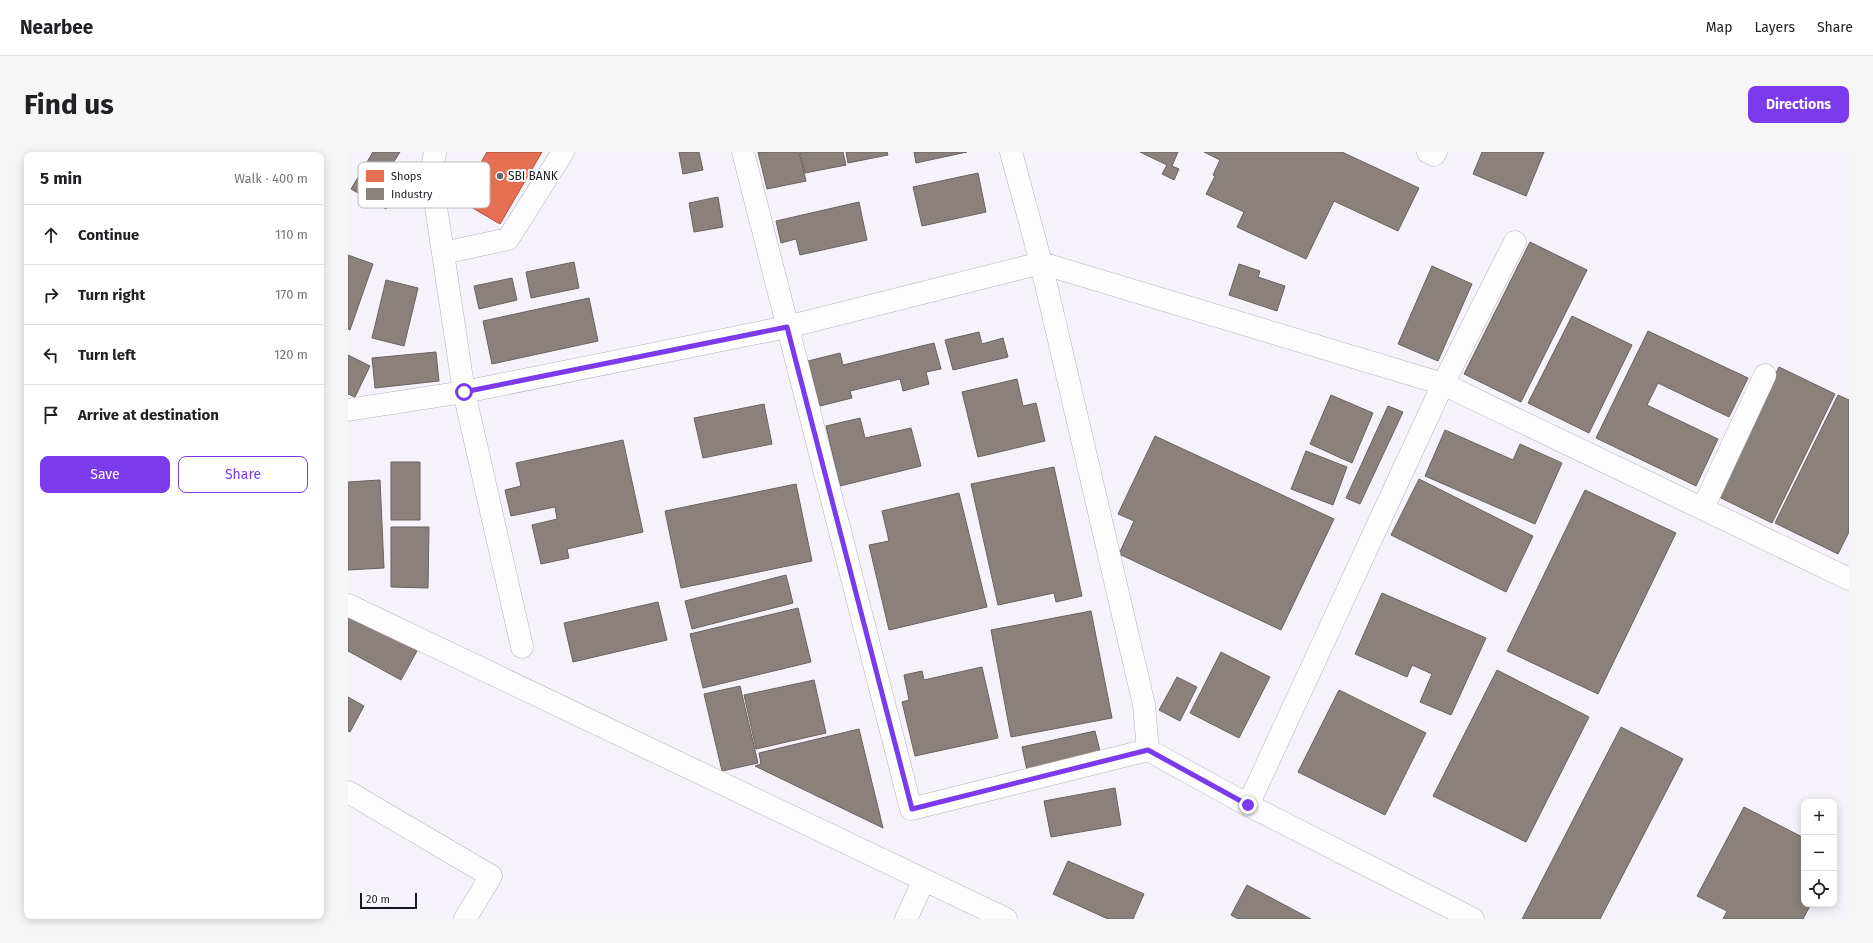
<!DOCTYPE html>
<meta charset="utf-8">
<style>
:root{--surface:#fff;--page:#f6f6f6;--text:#202124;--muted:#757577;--line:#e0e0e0;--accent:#7c3aed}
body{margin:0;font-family:"Fira Sans",sans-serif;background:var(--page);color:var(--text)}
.controls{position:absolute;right:12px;bottom:12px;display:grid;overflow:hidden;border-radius:8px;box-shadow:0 2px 10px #0003}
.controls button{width:36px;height:36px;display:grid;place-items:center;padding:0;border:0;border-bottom:1px solid var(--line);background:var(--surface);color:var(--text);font:20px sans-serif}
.scale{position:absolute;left:12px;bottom:10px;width:57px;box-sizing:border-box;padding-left:4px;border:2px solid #1a181f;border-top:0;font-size:11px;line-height:14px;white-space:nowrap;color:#1a181f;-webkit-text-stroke:3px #fff;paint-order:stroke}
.stop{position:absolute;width:12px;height:12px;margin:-9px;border:3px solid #7c3aed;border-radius:50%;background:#fff}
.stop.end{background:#7c3aed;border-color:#fff;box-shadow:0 1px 4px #0008}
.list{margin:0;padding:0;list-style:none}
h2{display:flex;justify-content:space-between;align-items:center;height:52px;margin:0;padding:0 16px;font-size:17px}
h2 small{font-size:13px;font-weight:400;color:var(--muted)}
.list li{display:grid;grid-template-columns:26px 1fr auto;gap:12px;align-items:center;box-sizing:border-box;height:60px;padding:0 16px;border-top:1px solid var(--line)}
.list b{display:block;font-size:15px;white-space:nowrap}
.list em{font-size:13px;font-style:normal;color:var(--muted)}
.actions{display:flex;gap:8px;padding:12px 16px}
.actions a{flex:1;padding:9px 0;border:1px solid var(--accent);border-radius:8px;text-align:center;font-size:14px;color:var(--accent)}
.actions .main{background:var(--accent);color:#fff}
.icon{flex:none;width:22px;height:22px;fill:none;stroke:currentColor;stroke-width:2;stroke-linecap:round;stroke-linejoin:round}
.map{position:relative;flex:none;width:1501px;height:767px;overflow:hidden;border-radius:8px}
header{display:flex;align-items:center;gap:24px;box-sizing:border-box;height:56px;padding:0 20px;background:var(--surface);border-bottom:1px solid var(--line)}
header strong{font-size:19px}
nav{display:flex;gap:22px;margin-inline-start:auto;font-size:14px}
.intro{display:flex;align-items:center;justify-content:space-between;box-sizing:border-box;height:96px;padding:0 24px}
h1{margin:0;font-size:28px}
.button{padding:10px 18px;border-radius:8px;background:var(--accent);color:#fff;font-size:14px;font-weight:700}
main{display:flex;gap:24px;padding:0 24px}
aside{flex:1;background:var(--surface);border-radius:8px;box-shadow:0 2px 10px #0003}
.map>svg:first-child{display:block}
.shops{fill:#e76f51;stroke:#aa5542}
.industry{fill:#8a817c;stroke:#686260}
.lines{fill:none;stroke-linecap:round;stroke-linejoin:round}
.minor-casing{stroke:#b4b2b8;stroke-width:23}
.minor{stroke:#fefdfe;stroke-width:22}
.route{stroke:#7c3aed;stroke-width:5}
.poi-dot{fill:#67656b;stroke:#fff;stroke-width:1.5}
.labels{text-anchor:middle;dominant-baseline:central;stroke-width:4;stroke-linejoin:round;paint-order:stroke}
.poi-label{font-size:12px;fill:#1a181f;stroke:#fff;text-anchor:start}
.key{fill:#fff;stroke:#bababc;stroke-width:1}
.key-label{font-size:11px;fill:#1a181f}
</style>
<header>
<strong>Nearbee</strong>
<nav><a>Map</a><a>Layers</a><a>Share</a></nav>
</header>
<div class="intro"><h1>Find us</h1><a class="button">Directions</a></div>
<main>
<aside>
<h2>5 min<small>Walk · 400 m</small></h2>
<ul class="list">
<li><svg class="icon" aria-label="ahead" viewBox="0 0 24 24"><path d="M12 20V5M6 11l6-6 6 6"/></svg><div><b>Continue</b></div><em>110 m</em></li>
<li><svg class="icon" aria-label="right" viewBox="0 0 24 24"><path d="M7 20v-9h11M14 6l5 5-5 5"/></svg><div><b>Turn right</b></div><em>170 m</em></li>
<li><svg class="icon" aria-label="left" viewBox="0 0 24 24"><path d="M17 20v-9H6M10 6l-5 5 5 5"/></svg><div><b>Turn left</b></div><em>120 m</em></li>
<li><svg class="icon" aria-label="arrive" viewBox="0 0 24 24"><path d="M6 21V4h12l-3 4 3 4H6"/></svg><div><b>Arrive at destination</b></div></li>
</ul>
<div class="actions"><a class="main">Save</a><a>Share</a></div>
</aside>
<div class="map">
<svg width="1501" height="767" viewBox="0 0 1501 767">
<rect width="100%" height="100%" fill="#f5f3f9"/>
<path class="shops" d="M139,0H194L152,72L111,48Z"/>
<path class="industry" d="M25,0H52L42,16L57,25L38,57L3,37Z
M331,0H351L355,18L335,22Z
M410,0H451L458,29L419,37Z
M452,0H495L498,13L457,21Z
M498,0H539L540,3L500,11Z
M566,0H619L568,11Z
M792,0H830L824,14L831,17L826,28L814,22L819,13Z
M856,0H994L1071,36L1050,79L986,49L958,107L889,75L896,60L858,42L867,24L865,23L872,8Z
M1134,0H1196L1178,44L1125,22Z
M630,21L638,60L574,74L565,35Z
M370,45L375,75L346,80L341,51Z
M511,50L519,88L452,103L448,87L433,91L428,69Z
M1182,90L1239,118L1173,250L1116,222Z
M0,103L25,112L2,178L0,177Z
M226,110L231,136L183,146L178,120Z
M891,112L912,119L910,125L937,134L929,159L881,143Z
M1084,114L1124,132L1090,209L1050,192Z
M164,126L169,148L131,157L126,134Z
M38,128L70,136L56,194L24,186Z
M241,146L250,189L144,212L135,169Z
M1224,164L1284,193L1241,281L1180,251Z
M1300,179L1400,226L1381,265L1310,231L1299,253L1370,287L1348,334L1248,286Z
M631,180L634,192L655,186L660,205L605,218L597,188Z
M586,191L593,217L578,220L581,232L555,239L552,227L502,239L504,246L472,254L460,209L492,201L495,213Z
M88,200L91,229L27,236L24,206Z
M0,203L22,214L7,245L0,242Z
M1431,215L1487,242L1424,371L1369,344Z
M669,227L675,254L688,251L697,289L630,305L614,240Z
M983,243L1025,261L1004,311L962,292Z
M1490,243L1501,248V380L1490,402L1427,371Z
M416,252L424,292L355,306L346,266Z
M1040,254L1055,260L1012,352L998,346Z
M512,266L517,286L563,276L573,314L492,334L478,274Z
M1097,278L1165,308L1172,292L1214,311L1187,372L1077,324Z
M807,284L986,367L933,478L771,402L786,369L770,362Z
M275,288L295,380L219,397L221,406L193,412L184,373L209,367L207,355L163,364L157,338L173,334L168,311Z
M958,299L999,315L985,353L943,337Z
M43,310H72V368H43Z
M706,315L734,444L708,450L706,441L650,453L623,332Z
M1071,327L1185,384L1158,440L1043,383Z
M32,328L36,416L0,418V330Z
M448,332L464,409L333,436L317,359Z
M1237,338L1328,381L1250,542L1159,499Z
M611,341L639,455L541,478L521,393L541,389L534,359Z
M43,375H81L80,436L43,435Z
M438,423L445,451L344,477L337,449Z
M1034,441L1138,486L1103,563L1072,550L1084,522L1064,513L1059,525L1007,502Z
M310,450L319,488L225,510L216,471Z
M450,456L463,510L355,536L342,482Z
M743,459L764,566L663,585L643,478Z
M0,462L69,499L53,528L0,499Z
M873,500L922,525L891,586L842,561Z
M634,515L650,586L567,604L554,550L561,548L556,523L574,519L576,528Z
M1149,518L1241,565L1178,690L1085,644Z
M829,525L849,535L832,569L811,558Z
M466,528L478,581L408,597L396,543Z
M392,534L410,611L374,619L356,542Z
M991,538L1078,581L1037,663L950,620Z
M0,545L16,554L2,580L0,579Z
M1273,575L1335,607L1252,767H1174Z
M511,577L535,676L407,614L413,612L411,601Z
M747,579L754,607L680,623L674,595Z
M767,636L773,673L703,685L696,649Z
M1396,655L1456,686V752H1463L1455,767H1375L1379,759L1349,744Z
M720,709L796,742L785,767H760L705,742Z
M899,733L963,767H890L883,763Z"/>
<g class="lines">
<g class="minor-casing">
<path id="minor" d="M87,0L83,22L116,240L174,495
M395,0L563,657L800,598L900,653L1125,767
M663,0L693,111L796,553L800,598
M1080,0L1086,3L1088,0
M95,101L160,87L215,0
M0,258L116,240L439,175L693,111L1095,232L1501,427
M1355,356L1417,223
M0,453L658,767
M0,640L143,724L117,767
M900,653L1095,232L1167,90
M558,767L576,728"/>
</g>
<use href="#minor" class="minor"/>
</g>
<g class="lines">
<path class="route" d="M116,240L439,175L564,657L800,598L900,653"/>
</g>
<circle class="poi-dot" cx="152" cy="24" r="4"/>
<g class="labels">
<g class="poi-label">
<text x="160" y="24">SBI BANK</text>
</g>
</g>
<rect x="10" y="10" width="132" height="46" rx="6" class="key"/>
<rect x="18" y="18" width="18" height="12" fill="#e76f51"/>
<rect x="18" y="36" width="18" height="12" fill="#8a817c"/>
<g class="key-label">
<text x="43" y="28">Shops</text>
<text x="43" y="46">Industry</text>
</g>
</svg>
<div class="controls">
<button>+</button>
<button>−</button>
<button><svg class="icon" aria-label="locate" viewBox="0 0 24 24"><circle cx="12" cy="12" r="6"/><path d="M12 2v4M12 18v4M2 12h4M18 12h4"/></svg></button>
</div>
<div class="scale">20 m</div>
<div class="stop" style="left:116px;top:240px"></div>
<div class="stop end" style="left:900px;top:653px"></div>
</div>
</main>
